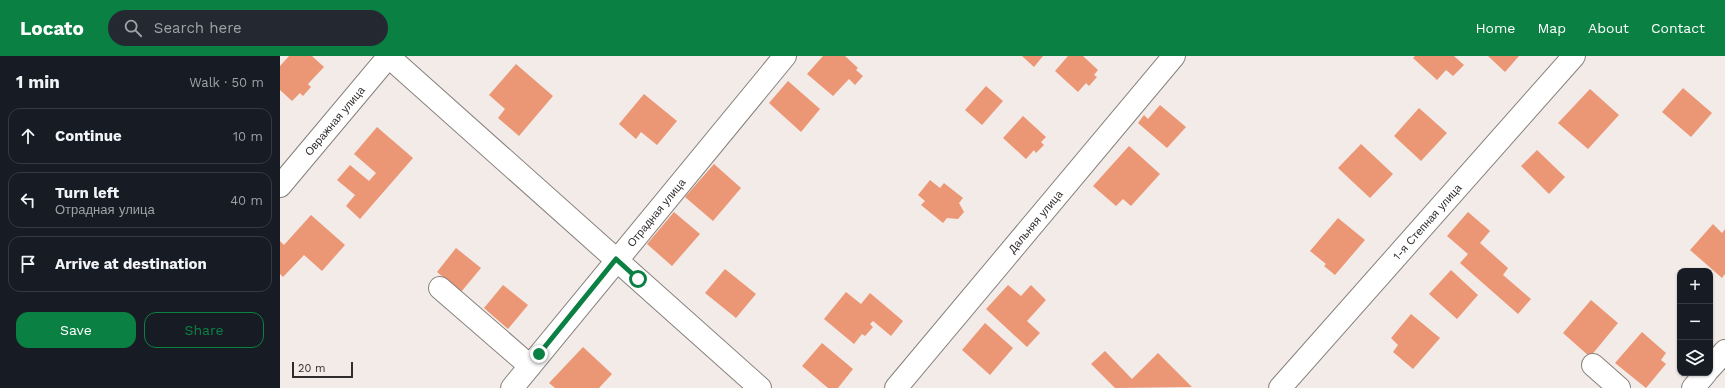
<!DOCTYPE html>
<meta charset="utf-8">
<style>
:root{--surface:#171b24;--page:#242831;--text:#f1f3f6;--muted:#9ea1a6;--line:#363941;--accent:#0b8043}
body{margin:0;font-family:"Work Sans",sans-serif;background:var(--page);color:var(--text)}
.controls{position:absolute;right:12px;bottom:12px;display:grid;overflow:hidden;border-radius:8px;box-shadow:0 1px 3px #0004}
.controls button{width:36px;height:36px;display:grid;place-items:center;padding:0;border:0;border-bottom:1px solid var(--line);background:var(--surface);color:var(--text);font:20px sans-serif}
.scale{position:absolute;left:12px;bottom:10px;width:61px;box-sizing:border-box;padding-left:4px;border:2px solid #302c2b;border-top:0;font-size:11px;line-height:14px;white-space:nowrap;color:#302c2b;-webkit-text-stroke:3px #f3ebe8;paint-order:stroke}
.stop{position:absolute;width:12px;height:12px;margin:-9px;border:3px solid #0b8043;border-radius:50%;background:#fff}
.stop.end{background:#0b8043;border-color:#fff;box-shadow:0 1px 4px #0008}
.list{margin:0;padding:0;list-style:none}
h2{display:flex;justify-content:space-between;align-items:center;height:52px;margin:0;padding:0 16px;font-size:17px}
h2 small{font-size:13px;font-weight:400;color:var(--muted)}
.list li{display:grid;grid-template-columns:26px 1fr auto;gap:12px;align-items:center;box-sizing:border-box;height:56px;margin:0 8px 8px;padding:0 8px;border:1px solid var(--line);border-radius:12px}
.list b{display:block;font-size:15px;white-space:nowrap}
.list p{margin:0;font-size:13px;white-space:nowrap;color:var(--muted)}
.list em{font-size:13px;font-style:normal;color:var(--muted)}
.actions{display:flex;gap:8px;padding:12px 16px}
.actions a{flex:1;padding:9px 0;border:1px solid var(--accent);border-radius:12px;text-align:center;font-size:14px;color:var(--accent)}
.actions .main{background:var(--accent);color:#fff}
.icon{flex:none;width:22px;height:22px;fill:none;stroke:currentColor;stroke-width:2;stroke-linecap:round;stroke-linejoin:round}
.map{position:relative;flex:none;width:1445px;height:332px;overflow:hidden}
header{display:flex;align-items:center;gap:24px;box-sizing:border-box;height:56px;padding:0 20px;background:var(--accent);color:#fff}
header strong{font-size:19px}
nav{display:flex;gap:22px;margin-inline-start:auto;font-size:14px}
.search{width:280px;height:36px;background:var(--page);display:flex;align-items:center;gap:10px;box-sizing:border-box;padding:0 14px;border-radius:22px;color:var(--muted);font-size:15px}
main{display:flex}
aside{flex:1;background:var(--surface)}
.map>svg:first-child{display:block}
.building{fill:#eb9775}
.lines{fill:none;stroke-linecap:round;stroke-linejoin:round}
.minor-casing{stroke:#87807d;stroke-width:24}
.minor{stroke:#fff;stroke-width:22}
.route{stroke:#0b8043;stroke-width:5}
.labels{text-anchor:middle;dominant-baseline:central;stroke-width:3;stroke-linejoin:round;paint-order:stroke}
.street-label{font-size:11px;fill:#302c2b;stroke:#f3ebe8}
</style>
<header>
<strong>Locato</strong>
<div class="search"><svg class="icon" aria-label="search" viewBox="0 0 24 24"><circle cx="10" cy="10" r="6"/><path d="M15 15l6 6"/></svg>Search here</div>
<nav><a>Home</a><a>Map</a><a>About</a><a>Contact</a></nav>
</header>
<main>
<aside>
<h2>1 min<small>Walk · 50 m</small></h2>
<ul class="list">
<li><svg class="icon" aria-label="ahead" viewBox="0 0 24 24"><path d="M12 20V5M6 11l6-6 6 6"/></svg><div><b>Continue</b></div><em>10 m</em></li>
<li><svg class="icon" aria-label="left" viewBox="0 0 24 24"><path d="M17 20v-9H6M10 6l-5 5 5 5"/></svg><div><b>Turn left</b><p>Отрадная улица</p></div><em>40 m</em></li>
<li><svg class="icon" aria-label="arrive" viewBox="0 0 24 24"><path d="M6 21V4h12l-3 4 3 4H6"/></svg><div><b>Arrive at destination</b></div></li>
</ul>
<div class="actions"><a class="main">Save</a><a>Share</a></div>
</aside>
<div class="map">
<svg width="1445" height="332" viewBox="0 0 1445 332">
<rect width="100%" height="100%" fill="#f3ebe8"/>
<path class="building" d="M9,0H32L44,11L28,28L31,31L23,40L20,37L12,45L0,34V10Z
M543,0H565L578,12L576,14L583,20L575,29L569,23L553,40L527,18Z
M742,0H763L754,11Z
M788,0H803L818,14L814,19L817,21L809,30L806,27L798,36L775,15Z
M1135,0H1174L1184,9L1173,20L1166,14L1157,24L1133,2Z
M1208,0H1239L1225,16Z
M236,8L273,40L239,80L218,62L225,53L209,39Z
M508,25L540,53L521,76L489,47Z
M706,30L723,45L702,69L685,54Z
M1403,32L1432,57L1411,81L1382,56Z
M1310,33L1339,59L1308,93L1278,67Z
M364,38L397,65L377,89L361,76L356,83L339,68Z
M880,49L906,71L887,92L858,67L864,59L868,63Z
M1139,52L1167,77L1141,105L1114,80Z
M743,60L766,81L761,86L764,89L756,97L754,94L746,103L723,82Z
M97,71L133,102L80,163L66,150L75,139L57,124L70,109L89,125L96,117L74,98Z
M1081,88L1113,118L1090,142L1058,112Z
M849,90L880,118L851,150L843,143L836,150L813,130Z
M1257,94L1285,121L1269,138L1241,110Z
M434,108L461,132L433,165L405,141Z
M650,124L660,132L664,127L683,142L679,147L684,156L678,163L667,162L663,167L641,149L645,145L638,139Z
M394,156L420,178L392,210L367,188Z
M1188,156L1210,175L1200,187L1228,212L1223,219L1251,243L1238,258L1180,207L1188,198L1167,180Z
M31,159L65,189L42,215L24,199L3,221L0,218V185L4,189Z
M1058,162L1085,184L1055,219L1044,210L1046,208L1030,195Z
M1433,168L1442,177L1445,173V218L1442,222L1410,194Z
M176,192L201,212L181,236L157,216Z
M445,213L476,238L456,262L425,237Z
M1171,214L1198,239L1177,263L1149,238Z
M223,229L248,249L228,273L204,252Z
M728,229L741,240L751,229L766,244L747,265L760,277L747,291L706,253Z
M566,236L581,248L590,237L623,265L611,280L593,265L590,268L593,271L585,280L582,278L574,288L544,263Z
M1311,244L1338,267L1310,301L1283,277Z
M1131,258L1160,282L1133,313L1113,296L1118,289L1111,282Z
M705,267L733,292L710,319L682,294Z
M1362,276L1386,297L1381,304L1386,308L1366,332L1335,307Z
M542,287L573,313L558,332H548L522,310Z
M303,291L332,318L319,332H275L269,327Z
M825,295L852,323L878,297L912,331L835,332L811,308Z"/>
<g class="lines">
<g class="minor-casing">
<g id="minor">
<path d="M108,0L480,332"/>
<path id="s1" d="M0,130L109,0"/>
<path d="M160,232L250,310"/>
<path d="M1313,309L1339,332"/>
<path d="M1430,312L1445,295"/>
<path id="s2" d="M232,332L505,0"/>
<path id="s3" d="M616,332L894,0"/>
<path id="s4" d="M1000,332L1294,0"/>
<path d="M1413,332L1426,317"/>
</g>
</g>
<use href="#minor" class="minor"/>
</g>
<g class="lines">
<path class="route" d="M259,298L336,203L358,223"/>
</g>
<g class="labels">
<g class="street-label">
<text stroke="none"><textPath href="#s1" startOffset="85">Овражная улица</textPath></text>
<text stroke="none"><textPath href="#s2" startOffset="227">Отрадная улица</textPath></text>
<text stroke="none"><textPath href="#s3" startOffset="217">Дальняя улица</textPath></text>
<text stroke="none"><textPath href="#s4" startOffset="222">1-я Степная улица</textPath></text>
</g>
</g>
</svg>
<div class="controls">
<button>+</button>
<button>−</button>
<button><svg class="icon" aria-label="layers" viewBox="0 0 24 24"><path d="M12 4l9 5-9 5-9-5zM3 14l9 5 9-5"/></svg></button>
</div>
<div class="scale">20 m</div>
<div class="stop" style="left:358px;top:223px"></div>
<div class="stop end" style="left:259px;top:298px"></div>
</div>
</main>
